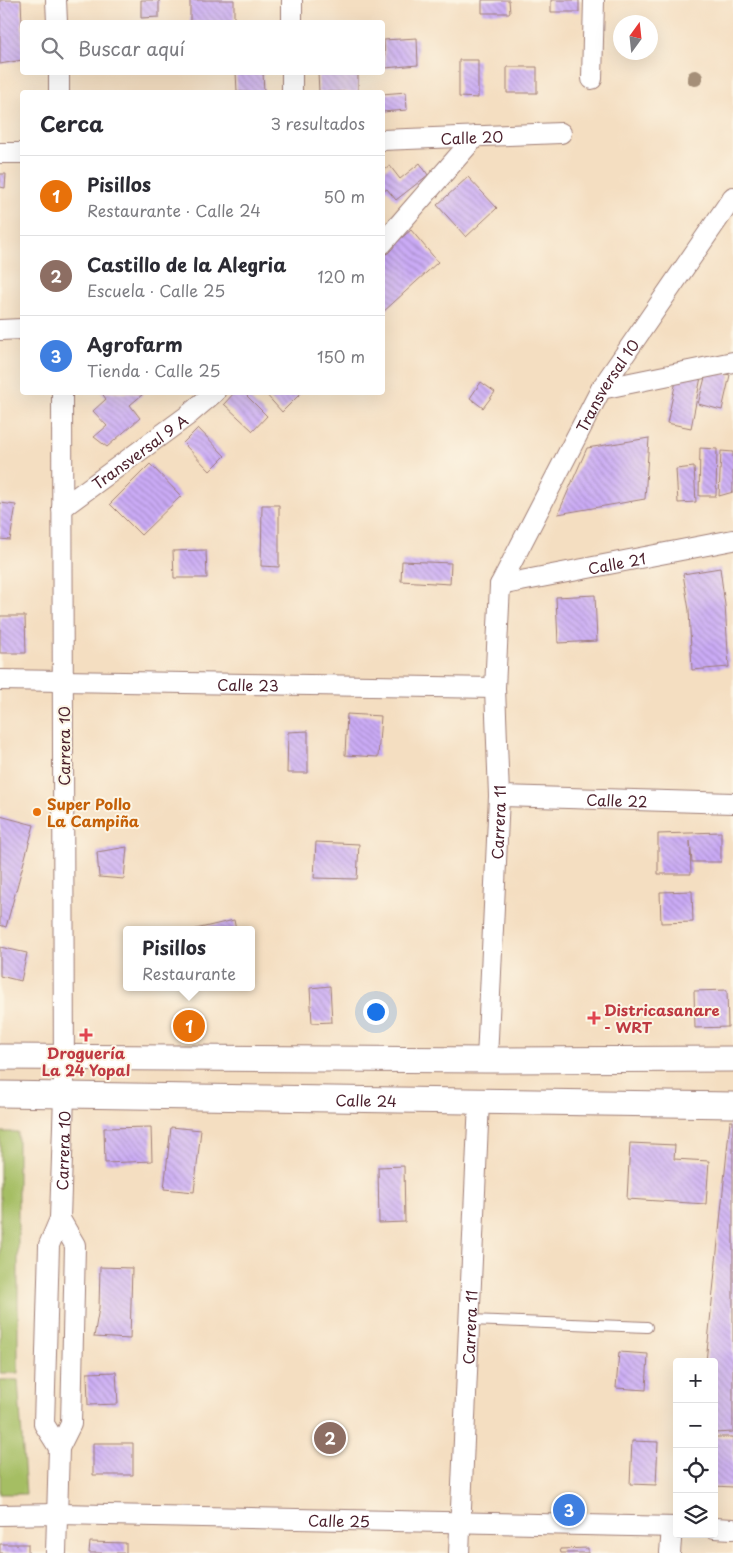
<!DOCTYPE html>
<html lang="es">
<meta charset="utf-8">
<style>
:root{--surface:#fff;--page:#f7f7f7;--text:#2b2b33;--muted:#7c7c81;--line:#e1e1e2;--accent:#b5179e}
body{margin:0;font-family:"Playpen Sans",sans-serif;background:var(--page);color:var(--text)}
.controls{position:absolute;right:15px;bottom:15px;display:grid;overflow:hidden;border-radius:5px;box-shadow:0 5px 20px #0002}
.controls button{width:45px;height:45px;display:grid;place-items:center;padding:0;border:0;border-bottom:1px solid var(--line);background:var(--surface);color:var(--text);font:25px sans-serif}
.compass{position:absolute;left:613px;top:15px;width:45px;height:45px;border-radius:50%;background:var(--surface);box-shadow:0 5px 20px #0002;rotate:15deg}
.you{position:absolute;left:375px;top:1011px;width:18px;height:18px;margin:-12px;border:4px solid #fff;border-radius:50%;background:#1a73e8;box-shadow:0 0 0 8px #1a73e833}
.badge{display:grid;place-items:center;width:32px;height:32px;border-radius:50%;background:var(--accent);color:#fff;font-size:16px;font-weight:700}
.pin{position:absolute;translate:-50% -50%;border:2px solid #fff;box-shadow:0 1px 5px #0006}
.popup{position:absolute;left:123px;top:926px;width:132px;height:65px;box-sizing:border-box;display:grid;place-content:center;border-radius:5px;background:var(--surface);filter:drop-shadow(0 1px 4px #0005);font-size:16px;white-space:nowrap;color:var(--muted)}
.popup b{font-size:19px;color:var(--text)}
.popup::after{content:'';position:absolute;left:50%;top:100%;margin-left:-10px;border:10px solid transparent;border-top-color:var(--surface)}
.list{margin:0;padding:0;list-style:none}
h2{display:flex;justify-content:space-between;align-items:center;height:65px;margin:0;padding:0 20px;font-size:21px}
h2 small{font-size:16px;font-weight:400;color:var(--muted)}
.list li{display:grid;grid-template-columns:32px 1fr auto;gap:15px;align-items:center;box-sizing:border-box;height:80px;padding:0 20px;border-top:1px solid var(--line)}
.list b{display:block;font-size:19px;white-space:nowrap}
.list p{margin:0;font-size:16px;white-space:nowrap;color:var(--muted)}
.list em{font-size:16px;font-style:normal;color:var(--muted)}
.icon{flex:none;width:28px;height:28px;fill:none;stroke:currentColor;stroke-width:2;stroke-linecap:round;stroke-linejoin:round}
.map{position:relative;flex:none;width:733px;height:1553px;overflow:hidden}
.search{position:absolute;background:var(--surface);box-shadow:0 5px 20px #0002;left:20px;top:20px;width:365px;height:55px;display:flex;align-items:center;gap:12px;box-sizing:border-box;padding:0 18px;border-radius:5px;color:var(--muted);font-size:19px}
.panel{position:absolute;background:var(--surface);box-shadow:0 5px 20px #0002;left:20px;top:90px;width:365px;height:305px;border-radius:5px}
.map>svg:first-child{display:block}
.grass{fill:#a5be64;stroke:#786e48}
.building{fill:url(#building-back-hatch)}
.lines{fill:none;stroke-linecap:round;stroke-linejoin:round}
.service-casing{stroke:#9f7e76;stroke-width:12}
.minor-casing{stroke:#9f7e76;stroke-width:22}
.tertiary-casing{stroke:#9f7e76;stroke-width:27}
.service{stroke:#fff;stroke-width:10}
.minor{stroke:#fff;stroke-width:20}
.tertiary{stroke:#fff;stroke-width:25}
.tree{fill:#a58f78}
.food-dot{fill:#e8710a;stroke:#fcf5e5;stroke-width:2}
.health-dot{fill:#e0444e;stroke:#fcf5e5;stroke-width:2}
.labels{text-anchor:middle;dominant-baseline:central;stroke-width:4;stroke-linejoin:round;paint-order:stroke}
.street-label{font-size:15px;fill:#4a1f2b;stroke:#fcf5e5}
.food-label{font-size:15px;font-weight:bold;fill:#c56008;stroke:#fcf5e5;text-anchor:start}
.health-label{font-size:15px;font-weight:bold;fill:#be3a42;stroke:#fcf5e5;text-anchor:start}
</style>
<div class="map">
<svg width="733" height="1553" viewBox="0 0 733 1553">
<defs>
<pattern id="building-back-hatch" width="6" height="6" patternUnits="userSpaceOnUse" patternTransform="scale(1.25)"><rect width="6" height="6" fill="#caabf6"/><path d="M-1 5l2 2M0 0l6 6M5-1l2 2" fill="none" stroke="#a68bc7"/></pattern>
</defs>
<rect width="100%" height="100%" fill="#fcf5e5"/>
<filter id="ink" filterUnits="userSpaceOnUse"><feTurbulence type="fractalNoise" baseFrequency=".02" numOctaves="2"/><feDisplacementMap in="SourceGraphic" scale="10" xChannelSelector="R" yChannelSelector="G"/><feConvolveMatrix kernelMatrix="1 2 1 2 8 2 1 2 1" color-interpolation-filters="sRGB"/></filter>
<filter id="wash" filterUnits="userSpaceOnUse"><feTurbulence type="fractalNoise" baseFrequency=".0096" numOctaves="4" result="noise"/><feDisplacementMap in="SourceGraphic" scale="20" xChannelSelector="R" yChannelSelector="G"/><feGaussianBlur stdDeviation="1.12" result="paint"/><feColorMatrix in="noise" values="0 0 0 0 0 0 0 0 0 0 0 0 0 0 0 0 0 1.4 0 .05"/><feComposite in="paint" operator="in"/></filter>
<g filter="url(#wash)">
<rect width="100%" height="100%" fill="#f4dec1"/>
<path class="grass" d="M0,1132H18V1373H0Z
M0,1380H18L26,1494H0Z"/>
<g id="blocks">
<path class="building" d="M0,0H21L22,24V60L0,64Z
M141,0H159V17L141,18Z
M190,0H234V22H190Z
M482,0H509L510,13H482Z
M551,0H579V12H551Z
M417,38L418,65L385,68L384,40Z
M459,60H478V98L459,97Z
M507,67H537V93H507Z
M236,72H263L264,92H237Z
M318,72H358V92H319Z
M406,92L407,110L382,112V94Z
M420,163L428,175L396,200L387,189L382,192V172L390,166L400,179Z
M0,174H6L5,188L0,187Z
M468,177L497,208L466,237L437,205Z
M411,230L438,262L382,313V254Z
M707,370L730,375L722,410L698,404Z
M702,372L691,428L667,423L677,376Z
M481,382L495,392L483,408L470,398Z
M101,392L143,394L130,405L140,418L107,447L94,437L107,426L93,411L106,399Z
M235,392H243L267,416L253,431L224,404Z
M264,392H302L282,412Z
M198,428L225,456L210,471L183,443Z
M649,438L645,499L558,514L587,448Z
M700,448L717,449L716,496H699Z
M721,451L733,452V492L719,496Z
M150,464L181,496L141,535L110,504Z
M694,467L696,502L678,503L676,469Z
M0,503L16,505L10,540L0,539Z
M262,505H279V567L261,566Z
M206,550L207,578H174L173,551Z
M402,561L451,563L450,584L401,581Z
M720,568L725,605L729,667L692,670L689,610L683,574Z
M595,595L597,641L558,643L556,597Z
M0,616H25L26,653H0Z
M347,714L381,716L378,757L345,755Z
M308,731V773H287L288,732Z
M0,816L34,825L6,927L0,925Z
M721,832V862H692L690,841L691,874H658V834Z
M316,842L359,844L357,879L314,878Z
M127,847L124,879L99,877L97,852Z
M692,891L693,922L661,923L660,892Z
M234,920L236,930H197L196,929Z
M0,947L27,953L21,981L0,976Z
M330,986L332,1022L312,1023L310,988Z
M727,990L728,1027L695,1028L694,991Z
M730,1121H733V1432L714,1433V1362H706Z
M151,1127L152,1161L105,1163L104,1128Z
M171,1127L201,1130L194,1192L164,1189Z
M630,1143L675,1145L674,1159L709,1161L706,1204L627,1199Z
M404,1166L405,1222L379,1223L378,1167Z
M100,1267L132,1268L130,1339L94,1337L99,1308Z
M619,1352L648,1354L646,1390L616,1388Z
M116,1372L118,1404L88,1405L87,1373Z
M714,1437H733V1487L714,1486Z
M632,1441L658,1442L656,1485L630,1484Z
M93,1443H133V1475H93Z
M90,1542L126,1543V1553H89Z
M0,1544H28V1553H0Z
M588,1548V1553H561L560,1549Z"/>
</g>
</g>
<g filter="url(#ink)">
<use href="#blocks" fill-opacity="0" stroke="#9f7e76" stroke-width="1"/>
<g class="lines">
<g class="service-casing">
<path id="service" d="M470,1320L647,1327"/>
</g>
<g class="minor-casing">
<g id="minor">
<path d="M56,0L57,22"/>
<path d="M292,0V22"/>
<path d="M59,72V92"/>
<path d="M292,72V92"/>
<path d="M592,79L594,0"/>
<path id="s1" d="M382,140L561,133"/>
<path d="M0,153H22"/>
<path d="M382,244L476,136"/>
<path d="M0,330L22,329"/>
<path d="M601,389L733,362"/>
<path id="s2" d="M62,508L187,416L215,392"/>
<path id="s3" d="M500,585L733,540"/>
<path id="s4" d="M0,680L495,688"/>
<path id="s5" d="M499,796L733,803"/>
<path id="s6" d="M487,1060L499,796L495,688L500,585L601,389L733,197"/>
<path id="s7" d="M59,1448L44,1424L49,1245L60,1219L64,1095L62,392"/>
<path id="s8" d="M0,1515L59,1514L677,1527"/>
<path d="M714,1528L733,1529"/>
<path d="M56,1553L59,1448L71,1424L75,1245L60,1219"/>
<path id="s9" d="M459,1553L479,1101"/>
<path d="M670,1553L672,1527"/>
</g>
</g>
<g class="tertiary-casing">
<g id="tertiary">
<path d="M0,1057L487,1060L733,1059"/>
<path id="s10" d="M0,1094L733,1105"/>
</g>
</g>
<use href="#service" class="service"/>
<use href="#minor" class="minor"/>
<use href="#tertiary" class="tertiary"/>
</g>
<circle class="tree" cx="695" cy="78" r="8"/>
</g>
<circle class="food-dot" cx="37" cy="812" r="5"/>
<g class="health-dot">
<path d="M591.5 1010.5h5v5h5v5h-5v5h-5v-5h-5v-5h5z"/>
<path d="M83.5 1027.5h5v5h5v5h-5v5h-5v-5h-5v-5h5z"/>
</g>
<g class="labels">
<g class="street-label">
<text stroke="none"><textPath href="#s1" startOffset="90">Calle 20</textPath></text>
<text stroke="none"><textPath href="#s6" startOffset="702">Transversal 10</textPath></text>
<text stroke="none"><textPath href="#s2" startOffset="96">Transversal 9 A</textPath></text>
<text stroke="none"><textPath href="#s3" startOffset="119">Calle 21</textPath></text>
<text stroke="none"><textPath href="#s4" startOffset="248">Calle 23</textPath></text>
<text transform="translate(63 746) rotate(-90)">Carrera 10</text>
<text stroke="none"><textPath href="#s5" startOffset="118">Calle 22</textPath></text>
<text stroke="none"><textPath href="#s6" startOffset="238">Carrera 11</textPath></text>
<text stroke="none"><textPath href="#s10" startOffset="366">Calle 24</textPath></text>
<text stroke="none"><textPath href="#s7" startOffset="304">Carrera 10</textPath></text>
<text stroke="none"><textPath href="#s9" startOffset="226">Carrera 11</textPath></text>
<text stroke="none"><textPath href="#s8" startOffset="339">Calle 25</textPath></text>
</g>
<g class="food-label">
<text x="47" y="803">Super Pollo<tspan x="47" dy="17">La Campiña</tspan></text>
</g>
<g class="health-label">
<text x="604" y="1009">Districasanare<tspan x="604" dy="17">- WRT</tspan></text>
<text x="86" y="1052" text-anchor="middle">Droguería<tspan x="86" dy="17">La 24 Yopal</tspan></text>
</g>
</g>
</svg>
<div class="controls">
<button>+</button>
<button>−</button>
<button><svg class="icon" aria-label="locate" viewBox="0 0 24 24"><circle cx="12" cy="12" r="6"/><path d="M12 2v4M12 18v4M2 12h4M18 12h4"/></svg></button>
<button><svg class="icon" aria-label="layers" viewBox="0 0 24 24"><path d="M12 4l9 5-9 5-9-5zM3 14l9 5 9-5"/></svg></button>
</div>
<svg class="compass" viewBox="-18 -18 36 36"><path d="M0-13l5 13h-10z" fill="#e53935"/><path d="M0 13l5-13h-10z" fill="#7c7c81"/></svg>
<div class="you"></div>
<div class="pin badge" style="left:189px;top:1026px;background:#e8710a">1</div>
<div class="popup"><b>Pisillos</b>Restaurante</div>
<div class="pin badge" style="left:330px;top:1438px;background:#8d6e63">2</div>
<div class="pin badge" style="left:569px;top:1510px;background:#3f7fe0">3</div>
<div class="search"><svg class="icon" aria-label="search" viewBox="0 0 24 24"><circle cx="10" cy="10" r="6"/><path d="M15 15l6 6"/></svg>Buscar aquí</div>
<section class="panel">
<h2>Cerca<small>3 resultados</small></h2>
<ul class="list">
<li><span class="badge" style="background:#e8710a">1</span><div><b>Pisillos</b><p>Restaurante · Calle 24</p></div><em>50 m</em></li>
<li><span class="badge" style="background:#8d6e63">2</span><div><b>Castillo de la Alegria</b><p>Escuela · Calle 25</p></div><em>120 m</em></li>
<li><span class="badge" style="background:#3f7fe0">3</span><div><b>Agrofarm</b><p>Tienda · Calle 25</p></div><em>150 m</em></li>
</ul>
</section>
</div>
